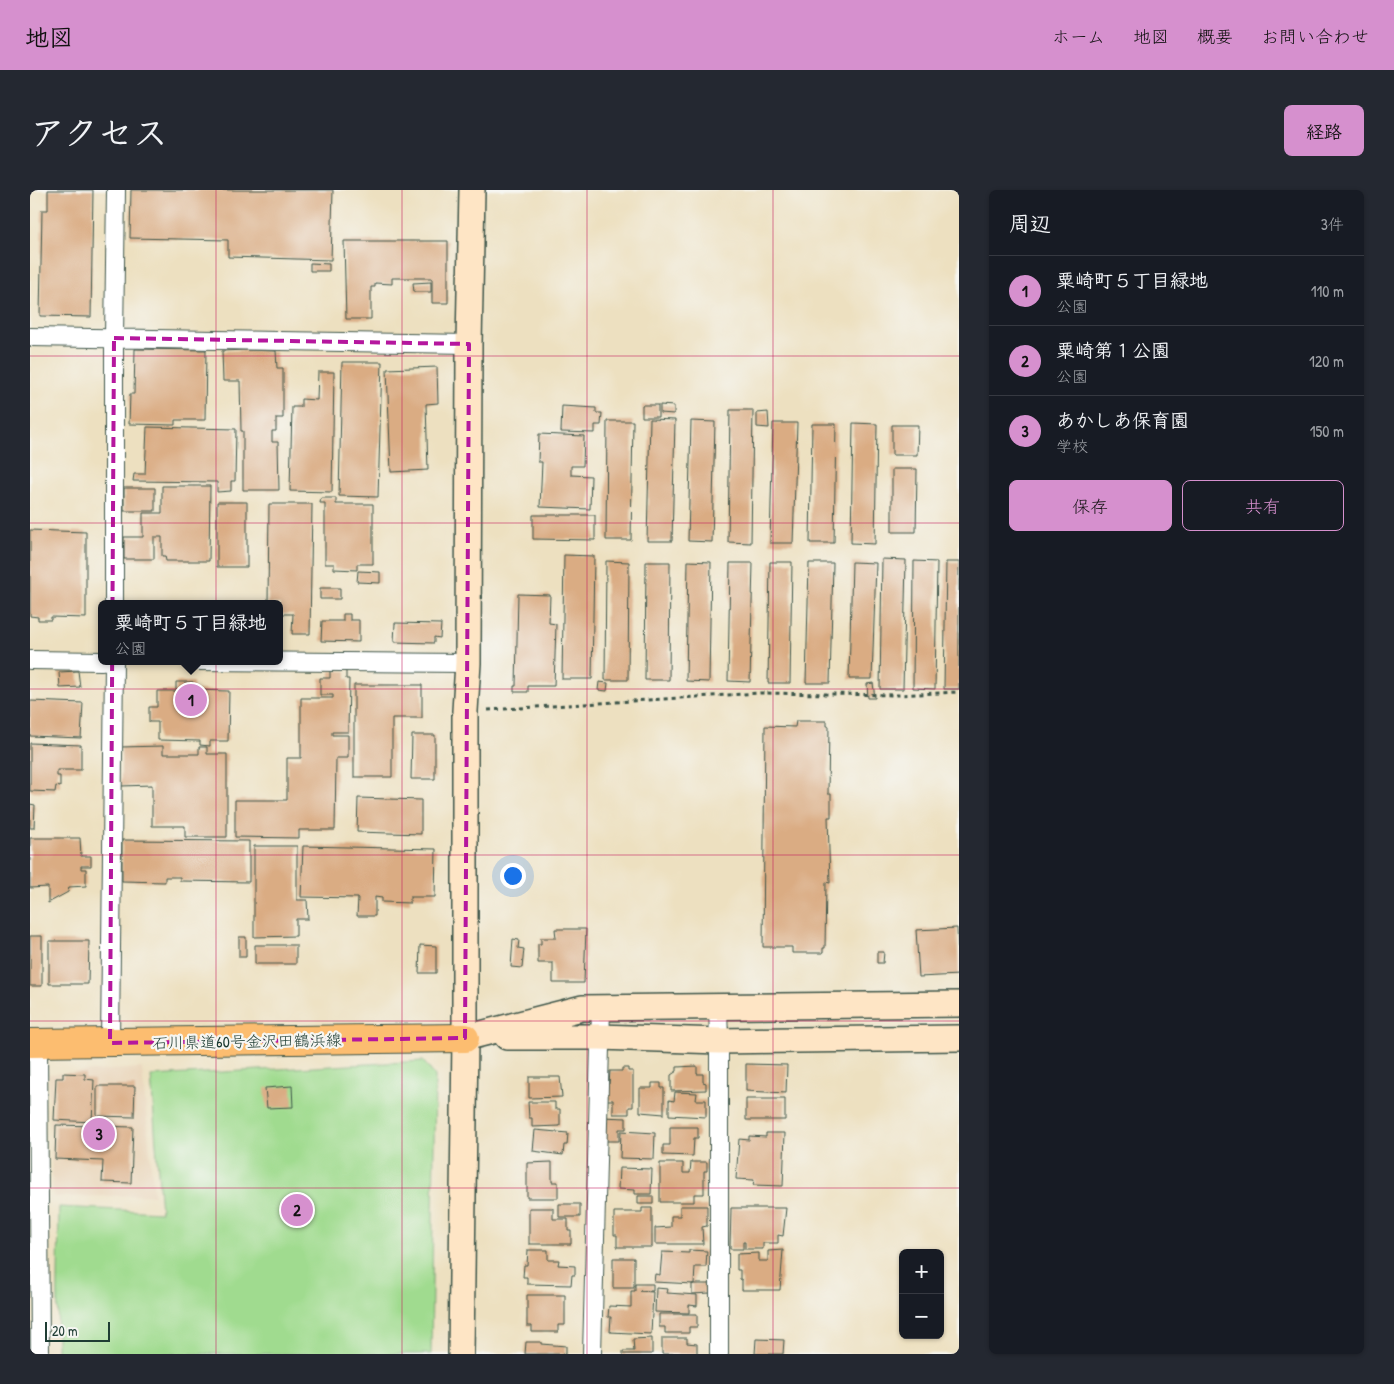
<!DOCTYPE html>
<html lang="ja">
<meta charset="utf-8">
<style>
:root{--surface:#171b24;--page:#242831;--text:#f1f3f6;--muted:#9ea1a6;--line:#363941;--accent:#d690ce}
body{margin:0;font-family:"Patrick Hand","Klee One",sans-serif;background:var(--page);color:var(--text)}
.controls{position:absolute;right:15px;bottom:15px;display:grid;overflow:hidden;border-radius:8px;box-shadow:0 1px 4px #0004}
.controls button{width:45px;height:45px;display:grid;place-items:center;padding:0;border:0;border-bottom:1px solid var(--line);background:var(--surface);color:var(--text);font:25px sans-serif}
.scale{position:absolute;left:15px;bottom:12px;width:65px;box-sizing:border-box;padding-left:5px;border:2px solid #1f3d34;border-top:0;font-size:14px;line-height:18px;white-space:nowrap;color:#1f3d34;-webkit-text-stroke:4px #f6f6f2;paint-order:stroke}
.you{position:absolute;left:482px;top:685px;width:18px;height:18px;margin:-12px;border:4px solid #fff;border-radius:50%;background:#1a73e8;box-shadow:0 0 0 8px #1a73e833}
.badge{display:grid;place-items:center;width:32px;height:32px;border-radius:50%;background:var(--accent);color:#111;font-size:16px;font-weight:700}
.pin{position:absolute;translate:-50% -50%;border:2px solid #fff;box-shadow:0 1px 5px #0006}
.popup{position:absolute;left:68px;top:410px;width:185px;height:65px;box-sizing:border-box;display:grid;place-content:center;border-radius:8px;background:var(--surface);filter:drop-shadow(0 1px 4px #0005);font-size:16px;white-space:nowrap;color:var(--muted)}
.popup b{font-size:19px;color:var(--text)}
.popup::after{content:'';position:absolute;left:50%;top:100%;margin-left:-10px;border:10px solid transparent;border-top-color:var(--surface)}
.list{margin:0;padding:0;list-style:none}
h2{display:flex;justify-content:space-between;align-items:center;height:65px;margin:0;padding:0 20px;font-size:21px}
h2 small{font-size:16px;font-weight:400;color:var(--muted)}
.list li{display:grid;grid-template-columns:32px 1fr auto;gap:15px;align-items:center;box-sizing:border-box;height:70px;padding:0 20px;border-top:1px solid var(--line)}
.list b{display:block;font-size:19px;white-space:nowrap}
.list p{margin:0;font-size:16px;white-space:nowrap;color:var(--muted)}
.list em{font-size:16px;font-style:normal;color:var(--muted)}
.actions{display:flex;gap:10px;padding:15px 20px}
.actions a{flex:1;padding:11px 0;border:1px solid var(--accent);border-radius:8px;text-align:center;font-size:18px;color:var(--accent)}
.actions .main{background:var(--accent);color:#111}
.map{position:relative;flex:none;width:929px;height:1164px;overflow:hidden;border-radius:8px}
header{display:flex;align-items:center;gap:30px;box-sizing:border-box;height:70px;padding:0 25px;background:var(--accent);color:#111}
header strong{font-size:24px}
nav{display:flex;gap:28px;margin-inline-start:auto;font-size:18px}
.intro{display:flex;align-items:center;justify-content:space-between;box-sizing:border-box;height:120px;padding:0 30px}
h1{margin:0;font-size:35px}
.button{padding:12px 22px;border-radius:8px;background:var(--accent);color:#111;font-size:18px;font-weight:700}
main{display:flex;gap:30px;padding:0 30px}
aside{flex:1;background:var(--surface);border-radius:8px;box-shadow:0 1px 4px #0004}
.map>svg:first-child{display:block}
.built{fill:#e9d4b8}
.green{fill:#a0db8f;stroke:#608c62}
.building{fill:#daac83}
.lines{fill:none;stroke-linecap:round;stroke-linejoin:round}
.street-casing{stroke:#3e5549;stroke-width:20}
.secondary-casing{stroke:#3e5549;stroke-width:28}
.primary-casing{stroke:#3e5549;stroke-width:30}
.path{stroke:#3e5549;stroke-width:3;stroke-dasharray:4 4;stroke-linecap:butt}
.street{stroke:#fff;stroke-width:18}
.secondary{stroke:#fee5c5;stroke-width:25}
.primary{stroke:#fcbd6f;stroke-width:28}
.marked{fill:none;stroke:#b5179e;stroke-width:4;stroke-dasharray:10 6;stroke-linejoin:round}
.grid{fill:none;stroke:#c2185b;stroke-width:1;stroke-opacity:0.55}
.labels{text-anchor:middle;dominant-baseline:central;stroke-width:4.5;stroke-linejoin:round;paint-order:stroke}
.street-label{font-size:16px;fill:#1f3d34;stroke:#f6f6f2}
</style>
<header>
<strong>地図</strong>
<nav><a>ホーム</a><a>地図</a><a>概要</a><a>お問い合わせ</a></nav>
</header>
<div class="intro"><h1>アクセス</h1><a class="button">経路</a></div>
<main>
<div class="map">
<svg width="929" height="1164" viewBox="0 0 929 1164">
<rect width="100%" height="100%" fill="#f6f6f2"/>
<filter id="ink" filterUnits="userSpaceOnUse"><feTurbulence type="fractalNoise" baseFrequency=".02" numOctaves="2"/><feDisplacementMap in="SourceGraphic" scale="10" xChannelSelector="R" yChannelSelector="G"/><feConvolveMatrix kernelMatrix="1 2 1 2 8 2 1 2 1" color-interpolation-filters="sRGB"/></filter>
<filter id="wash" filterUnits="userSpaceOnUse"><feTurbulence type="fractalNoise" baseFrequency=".0096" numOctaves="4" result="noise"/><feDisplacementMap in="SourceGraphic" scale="20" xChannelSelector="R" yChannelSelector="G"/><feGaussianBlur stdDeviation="1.12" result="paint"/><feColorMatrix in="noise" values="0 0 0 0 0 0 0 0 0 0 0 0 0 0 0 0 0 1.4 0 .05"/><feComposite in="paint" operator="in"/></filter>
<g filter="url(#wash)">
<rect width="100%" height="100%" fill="#ede0c0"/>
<path class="built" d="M112,878L124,1005L23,1007L18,884Z"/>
<path class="green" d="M393,871L405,886L401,1164H27L29,1017L131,1022L121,886Z"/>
<g id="blocks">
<path class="building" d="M18,0H63L61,127L10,126L12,20H18Z
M101,0H303L301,70L198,67V50L100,48Z
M314,51H418V113H402V88H362V94L345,93V97H341V129H316Z
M280,73L299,74V81H280Z
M401,92V102H384L383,93Z
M105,159L176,160L175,230H145V235L99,234L100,204H104Z
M216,160L246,161L247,178H253V228H246V241H242V252H248L249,300H213V241H211L210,191H193L192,161Z
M312,172H352L348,307L309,306Z
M407,177L408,213L396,214L398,280L361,282L357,179Z
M288,182H304L302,302L260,301L262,217H271V209L287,210Z
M612,215H628V227H612Z
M630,215L644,216V224L630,223Z
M532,216L566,218V223H572L571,235H565V243L531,242Z
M700,220H723L721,353L698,352Z
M738,222L739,238L727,237V223Z
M620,229L645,230L642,351H617Z
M577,231H603L601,350H576Z
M661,231L685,232L682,352L658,351Z
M743,233H767L763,353H740Z
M823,233L847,234L845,354L821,353Z
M782,234H806L804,353H780Z
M862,235H888L887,265H862Z
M117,237L206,239L205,291H201V301L187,302V292L103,291L104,284H115Z
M509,244L554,246L553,276H541V285L561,286L560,319L510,317L512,272H508Z
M862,279H887L886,342H862Z
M132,296H180L179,371H136L135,366H132V347H124V369H94V347H113V323H132Z
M94,298H125V321H94Z
M291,308H306V314H343V374H327V380L304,379V374H295V313H290Z
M187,312H217V377H187Z
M239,314H282L280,444H262L263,424H250V414H238Z
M503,325H565V350L503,349Z
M0,340L56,342V428L21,427V430H8V427L0,426Z
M534,365L564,366L562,489H532Z
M852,369L876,370L873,499H850Z
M576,371L599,372L598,490H575Z
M658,371L681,372L679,492L656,491Z
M884,371L907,372L905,499L883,498Z
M616,372H640L639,490H615Z
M740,372H762L760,493H738Z
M822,372L846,373L842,489H819Z
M916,372H929V499H914Z
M700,373H723L720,492L698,491Z
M779,373H803L800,493H776Z
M328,381L350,382V393L327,392Z
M290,398H310V409H290Z
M488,404L520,405L519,433L526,434L524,496H498V502H484V496H486Z
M313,424H320V430H329V452L291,451L292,431H313Z
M365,433L411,434L410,448L404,447V453L364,452Z
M48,481L50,497L30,498L29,482Z
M300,481H316V489H319L318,542H302V545H318V568H306L305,640H269V648L205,647V610H257V568H271V508H303V505H290V488H300Z
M146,492H163V500L199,501L198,551H180V556L170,555V551L128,550V532H119V517H127V501H146Z
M569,492L578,493L577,501L568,500Z
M843,493L845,508H838L837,494Z
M324,495H392V528H362V587H324Z
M0,511L53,513L51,548L0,546Z
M766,531H797V536H799L798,604H801V627H798L800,693L796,692L795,758H793V763H762V757H733L735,536L765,537Z
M382,545H405V589H381Z
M0,553L51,555V580H27V586H30V597L26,596L25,602L0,601Z
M133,556V564H169V557H177V564H197V647H155V636H122V595L91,596V557Z
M328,608L391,610V644L327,642Z
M0,614L5,615L4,638H0Z
M0,648H50L51,666H61V676H51V679H56V696L39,697L38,702L18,713V697L0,698Z
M92,650L219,651V692L150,691V687H135V692L92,691Z
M224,656H267V710H277L278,729H266V746L224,747Z
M273,656L406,659L405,707H380V713L352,712V708L345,707V726H327L328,708L271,707Z
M927,738L929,785L889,787L886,740Z
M525,739H556L554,793H523V773H508V754H511V748H526Z
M0,746H12V796H0Z
M209,747H216V767H209Z
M483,749L489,750L488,758L494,759L492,778L481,777Z
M19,751H59L58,794H19Z
M225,755H266V774H225Z
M390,755L406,756V783H389Z
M847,762H854L853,773H847Z
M716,874L757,875L756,903L716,901Z
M667,876V884H673V892L676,893V900L641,901V885L647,881V877Z
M592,878H598V881H603V917H599V924H583V910H570V894H579L580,881H592Z
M33,883L55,884V889L64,890L62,932L24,930L26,888H33Z
M499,887H530L532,907L499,908Z
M622,893H631V898H634V924L610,922V898H622Z
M67,896H105L104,927L67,926Z
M262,896L263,917L237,918L235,898Z
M645,902L667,903L666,910H676V927L639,925V910L644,911Z
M716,909H755V930H716Z
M498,912H525V919H530V936L502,937V928H499Z
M571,927L596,928V939H589V951H571Z
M26,935L103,937L101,993L72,992L73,971L25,969Z
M640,937H668V948H664L663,966L633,965V955H640Z
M505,940L538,943L537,955H534L533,965L503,961Z
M591,941L625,943L624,969L590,968Z
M736,943H755L753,996L723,995L724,990L706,989L709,949L719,950V946L736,947Z
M522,972V992H528V1008H497V973Z
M661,972H677V981H674V1004H664V1012H630V973H653V983H660Z
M589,978L622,979L621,1004H605V1000L588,999Z
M608,1006H623V1014H608Z
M529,1014H550V1027H529Z
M650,1016H677V1036L672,1037L673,1054H625V1038L641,1037V1026H650Z
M499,1018H523V1029H538V1041H541V1054H499Z
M612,1018H622V1057H587V1045H584V1022H612Z
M701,1018H756L753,1046L748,1045V1053H733V1059H715V1052H713V1059H700Z
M498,1060H518V1070H529L528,1075L545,1076V1085H542L541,1095L497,1094V1087H493L494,1075H497Z
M659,1060L677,1061L676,1077H665L664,1094L624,1092L625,1084L630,1085L632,1062L659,1063Z
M753,1060L750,1100H712V1090L710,1089V1080H707V1064L729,1063V1071H738V1061Z
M583,1068H604V1098H583Z
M605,1094H623V1101H610L623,1102L621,1144L580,1142L581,1127H578L579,1116L601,1117V1101H605Z
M662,1094H679L680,1103L662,1104Z
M626,1098L638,1099L637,1103L667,1105V1116L659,1115V1123L625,1122Z
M497,1105H535V1135H528V1142H502V1136H497Z
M629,1124H667V1137H659V1143H635V1137H629Z
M622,1148V1164H593V1161H604L603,1149Z
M632,1148H657V1153L667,1154V1164H632Z
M726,1149L754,1150L753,1164H725Z
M496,1152H511V1154L536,1156V1164H495Z"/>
</g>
</g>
<g filter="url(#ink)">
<use href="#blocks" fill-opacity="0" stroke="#3e5549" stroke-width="1"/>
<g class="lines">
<g class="street-casing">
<path id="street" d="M0,147L439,154
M84,414V148L86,0
M0,470L72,471
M169,471L438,473
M688,817L689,851V1164
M8,853L10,1164
M80,853L84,471
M562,1164L571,818"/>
</g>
<g class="secondary-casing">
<path id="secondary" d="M477,847H570L689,851L929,848
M435,848L552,818L929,814
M431,1164L435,848V521L438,473L439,154L442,0"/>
</g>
<g class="primary-casing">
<path id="primary" d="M0,853L435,848"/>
</g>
<path class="path" d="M458,520L731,503L867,505L929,502"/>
<use href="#street" class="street"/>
<use href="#secondary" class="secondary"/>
<use href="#primary" class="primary"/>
</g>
</g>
<path class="marked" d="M84,148L439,154L435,848L80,853Z"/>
<path class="grid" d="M186,0V1164M372,0V1164M557,0V1164M743,0V1164M0,166H929M0,333H929M0,499H929M0,665H929M0,831H929M0,998H929"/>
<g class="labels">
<g class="street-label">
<text transform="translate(217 851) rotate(-1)">石川県道60号金沢田鶴浜線</text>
</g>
</g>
</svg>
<div class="controls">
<button>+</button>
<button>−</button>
</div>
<div class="scale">20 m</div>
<div class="you"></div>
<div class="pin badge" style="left:161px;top:510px">1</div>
<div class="popup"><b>粟崎町５丁目緑地</b>公園</div>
<div class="pin badge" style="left:267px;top:1020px">2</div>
<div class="pin badge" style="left:69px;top:944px">3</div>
</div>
<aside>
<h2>周辺<small>3件</small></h2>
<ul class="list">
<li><span class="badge">1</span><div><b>粟崎町５丁目緑地</b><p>公園</p></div><em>110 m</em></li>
<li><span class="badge">2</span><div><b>粟崎第１公園</b><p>公園</p></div><em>120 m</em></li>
<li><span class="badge">3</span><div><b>あかしあ保育園</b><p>学校</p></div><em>150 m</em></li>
</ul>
<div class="actions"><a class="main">保存</a><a>共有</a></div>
</aside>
</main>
